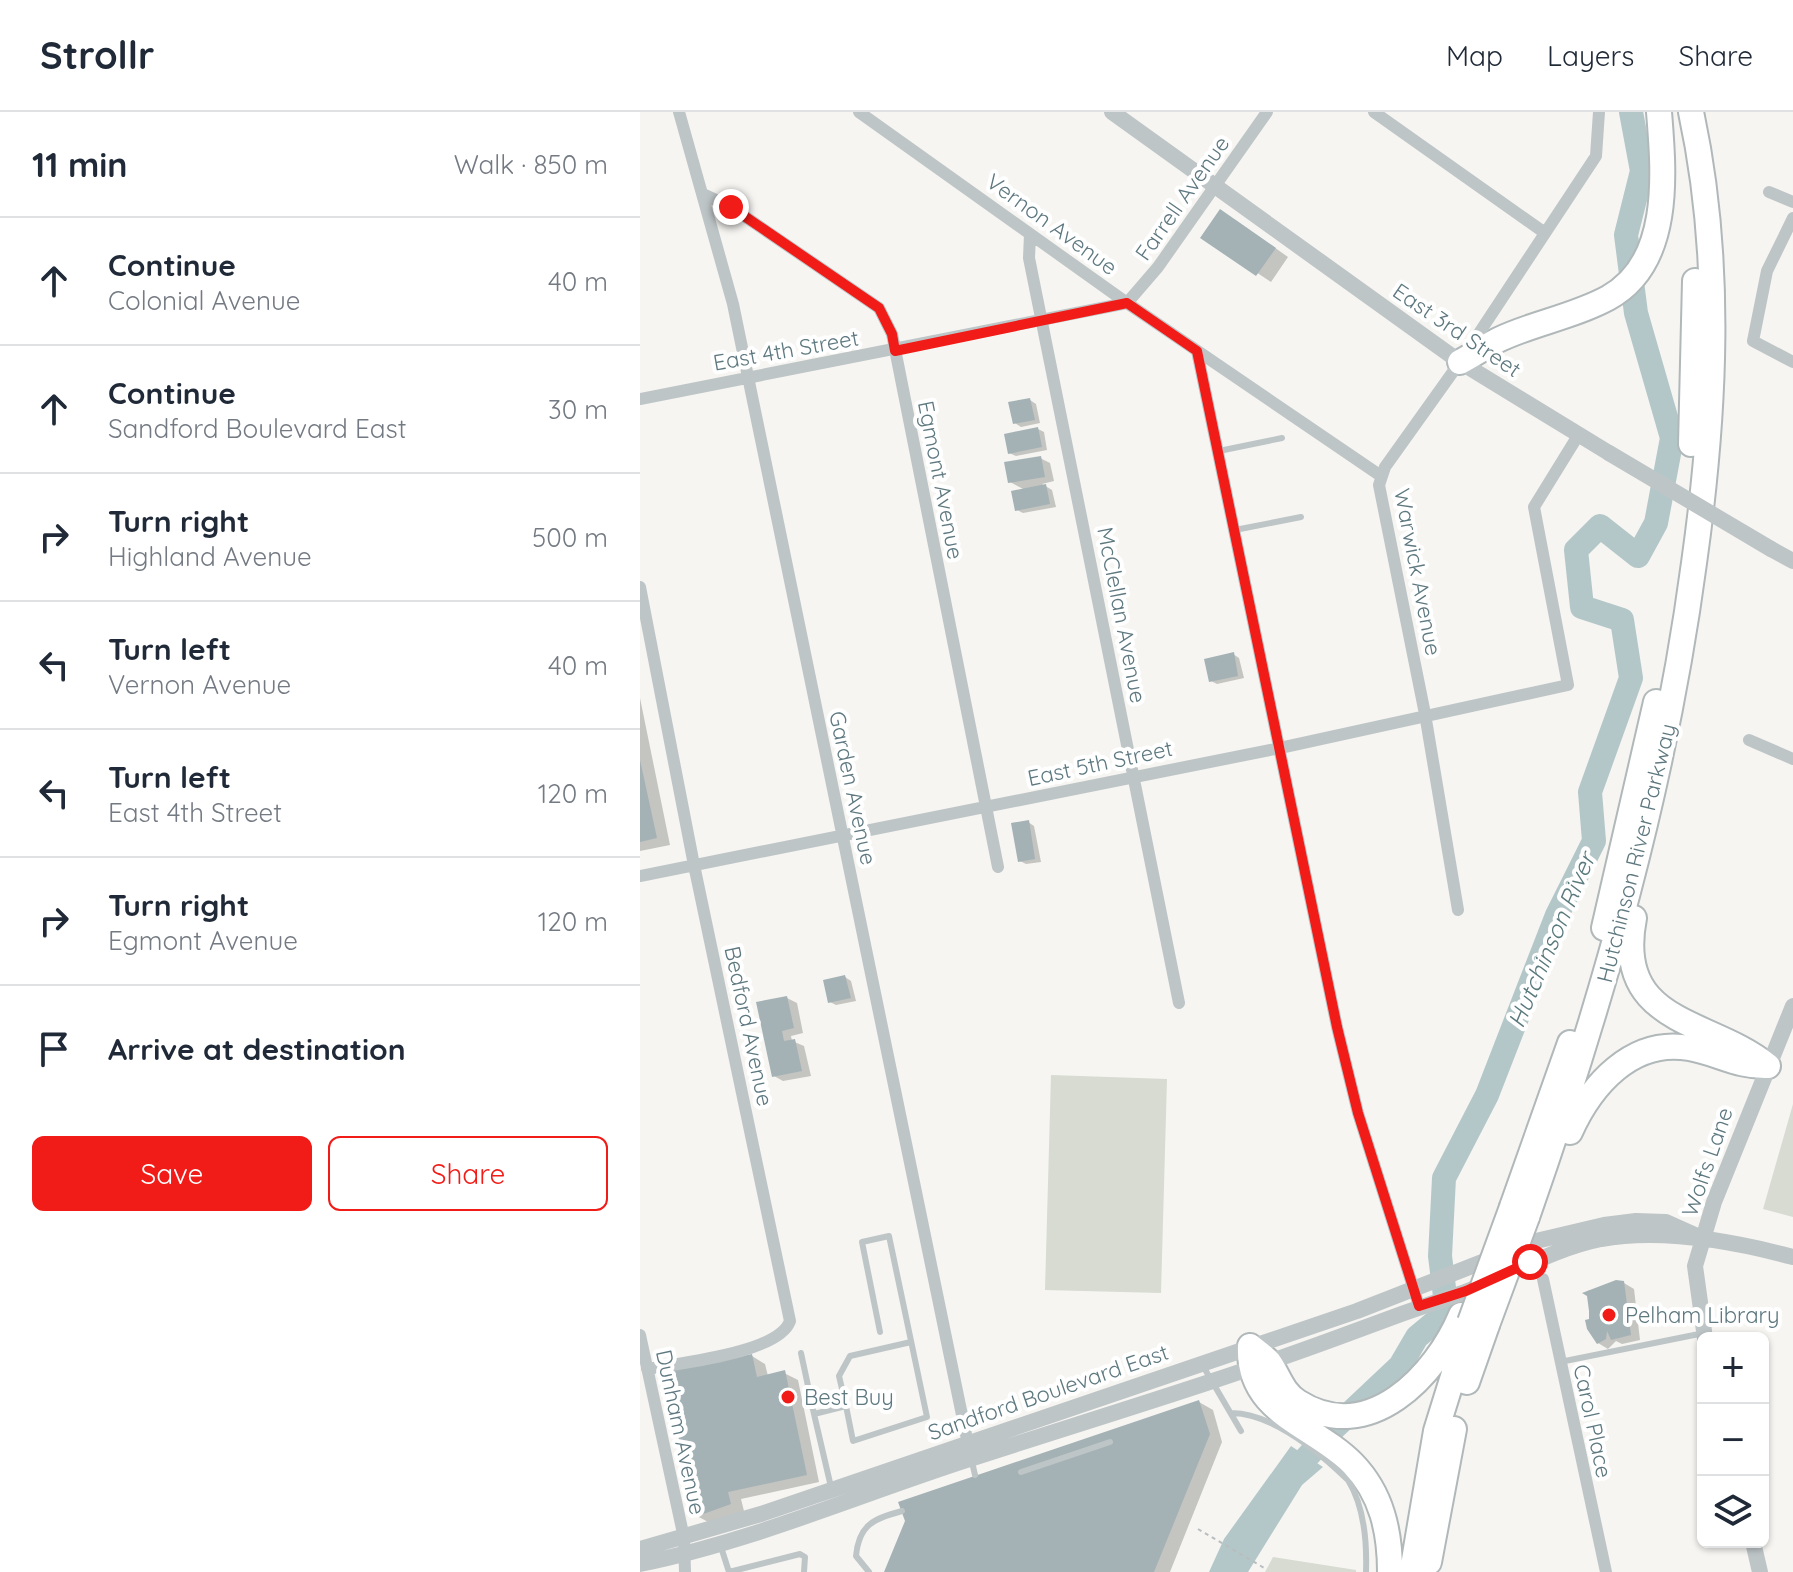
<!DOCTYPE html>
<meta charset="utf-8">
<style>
:root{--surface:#fff;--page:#f2f2f3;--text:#1f2937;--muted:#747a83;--line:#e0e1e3;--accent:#f11b17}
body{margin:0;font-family:Quicksand,sans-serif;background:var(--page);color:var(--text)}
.controls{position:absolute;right:24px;bottom:24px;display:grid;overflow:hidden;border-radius:12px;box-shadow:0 2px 6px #0004}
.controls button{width:72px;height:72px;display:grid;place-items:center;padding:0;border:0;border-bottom:2px solid var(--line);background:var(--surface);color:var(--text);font:40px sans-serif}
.stop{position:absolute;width:24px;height:24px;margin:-18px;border:6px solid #f11b17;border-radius:50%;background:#fff}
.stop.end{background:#f11b17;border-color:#fff;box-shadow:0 2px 8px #0008}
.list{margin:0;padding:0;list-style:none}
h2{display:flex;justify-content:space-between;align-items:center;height:104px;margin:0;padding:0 32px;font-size:34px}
h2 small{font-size:26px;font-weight:400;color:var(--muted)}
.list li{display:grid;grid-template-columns:52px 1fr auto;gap:24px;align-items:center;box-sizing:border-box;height:128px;padding:0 32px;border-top:2px solid var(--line)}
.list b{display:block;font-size:30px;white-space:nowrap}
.list p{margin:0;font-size:26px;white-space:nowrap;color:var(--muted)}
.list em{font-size:26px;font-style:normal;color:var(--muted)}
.actions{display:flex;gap:16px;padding:24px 32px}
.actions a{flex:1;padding:18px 0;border:2px solid var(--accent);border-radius:12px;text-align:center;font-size:28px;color:var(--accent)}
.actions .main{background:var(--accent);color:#fff}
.icon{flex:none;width:44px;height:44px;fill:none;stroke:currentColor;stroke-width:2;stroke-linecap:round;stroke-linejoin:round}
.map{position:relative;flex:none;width:1153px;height:1460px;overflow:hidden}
header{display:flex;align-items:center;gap:48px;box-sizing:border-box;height:112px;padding:0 40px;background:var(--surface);border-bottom:2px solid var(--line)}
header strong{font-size:38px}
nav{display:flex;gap:44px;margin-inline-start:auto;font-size:28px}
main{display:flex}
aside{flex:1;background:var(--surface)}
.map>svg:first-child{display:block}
.green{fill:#d7dbd1}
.water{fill:#b4c7c8}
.shadow{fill:#0003}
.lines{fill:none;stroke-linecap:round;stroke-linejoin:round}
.river{stroke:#b4c7c8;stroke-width:24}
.building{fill:#a4b2b5}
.motorway-casing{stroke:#b1b8ba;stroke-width:28}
.path{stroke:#b8bdbf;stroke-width:2;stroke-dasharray:4 4;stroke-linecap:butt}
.service{stroke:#bec5c7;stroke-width:6}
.minor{stroke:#bec5c7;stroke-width:12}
.tertiary{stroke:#bec5c7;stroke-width:16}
.motorway{stroke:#fff;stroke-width:24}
.motorway-bridge-casing{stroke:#b1b8ba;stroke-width:28;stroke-linecap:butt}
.tertiary-bridge{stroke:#bec5c7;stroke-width:16}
.motorway-bridge{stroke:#fff;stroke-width:24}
.route{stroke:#f11b17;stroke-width:10}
.poi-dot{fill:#f11b17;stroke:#fff;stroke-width:3}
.labels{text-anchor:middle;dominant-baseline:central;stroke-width:8;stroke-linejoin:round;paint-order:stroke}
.street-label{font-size:22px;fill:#5e7880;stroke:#fff}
.poi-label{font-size:22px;fill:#5e7880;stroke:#fff;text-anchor:start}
.water-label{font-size:24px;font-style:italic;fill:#59797c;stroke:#fff}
</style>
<header>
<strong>Strollr</strong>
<nav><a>Map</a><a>Layers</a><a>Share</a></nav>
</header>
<main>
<aside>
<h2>11 min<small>Walk · 850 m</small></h2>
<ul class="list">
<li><svg class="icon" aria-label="ahead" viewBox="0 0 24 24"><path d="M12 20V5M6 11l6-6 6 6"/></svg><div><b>Continue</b><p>Colonial Avenue</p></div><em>40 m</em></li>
<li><svg class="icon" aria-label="ahead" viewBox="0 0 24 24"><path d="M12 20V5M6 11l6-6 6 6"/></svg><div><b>Continue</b><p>Sandford Boulevard East</p></div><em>30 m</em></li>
<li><svg class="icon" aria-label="right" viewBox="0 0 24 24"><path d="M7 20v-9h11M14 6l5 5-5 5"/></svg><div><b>Turn right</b><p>Highland Avenue</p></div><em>500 m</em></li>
<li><svg class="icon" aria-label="left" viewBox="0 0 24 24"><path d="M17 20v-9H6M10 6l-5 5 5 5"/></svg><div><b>Turn left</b><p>Vernon Avenue</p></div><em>40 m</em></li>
<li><svg class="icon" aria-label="left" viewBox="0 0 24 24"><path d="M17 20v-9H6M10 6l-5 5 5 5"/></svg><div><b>Turn left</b><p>East 4th Street</p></div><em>120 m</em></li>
<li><svg class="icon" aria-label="right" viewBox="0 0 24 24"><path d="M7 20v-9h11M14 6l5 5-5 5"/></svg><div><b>Turn right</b><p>Egmont Avenue</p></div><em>120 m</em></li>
<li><svg class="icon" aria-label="arrive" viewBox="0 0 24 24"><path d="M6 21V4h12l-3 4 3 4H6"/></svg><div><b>Arrive at destination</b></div></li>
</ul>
<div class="actions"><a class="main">Save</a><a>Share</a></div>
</aside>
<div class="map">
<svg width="1153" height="1460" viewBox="0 0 1153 1460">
<rect width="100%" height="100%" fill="#f6f5f2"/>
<path class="green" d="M411,963L527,967L521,1181L405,1178Z
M1153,992V1105L1123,1097Z
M633,1445L716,1458V1460H625Z"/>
<path class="water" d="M651,1334L683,1355L662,1373L608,1460H569L584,1427Z"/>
<path class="shadow" d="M594,107L648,145L631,170L563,125Z
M390,288L396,292L400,311L381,315L375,311Z
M398,317L404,320L407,338L376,344L369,341Z
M400,346L410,351L414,369L402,372L412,378L416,395L383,401L377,398L385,378L370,370Z
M593,542L599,546L604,566L577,572L571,569Z
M0,586L30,733L0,739Z
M388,710L394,714L401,750L386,752L380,749Z
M205,865L211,869L216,889L196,893L190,890Z
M147,886L157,891L163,921L151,924L152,929L164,934L171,964L143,969L134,964Z
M984,1171L994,1177L1000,1228L982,1232L976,1229L968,1237L958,1231L947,1179Z
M112,1244L125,1252L128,1264L144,1261L158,1268L179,1370L101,1387L104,1399L70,1411L57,1404Z
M559,1290L573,1298L582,1330L530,1460H248Z"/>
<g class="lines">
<path class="river" d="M645,1369L691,1319L760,1254L777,1225L807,1200L800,1144L804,1066L847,983L917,803L954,729L950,680L991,566L982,508L942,495L936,438L960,414L998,444L1016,411L1032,326L996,201L986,123L1002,59L991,0"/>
</g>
<path class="building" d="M580,97L636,136L616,164L560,126Z
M390,286L395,308L373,312L368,290Z
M398,315L402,335L368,342L364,322Z
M401,344L405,365L368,371L364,350Z
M406,372L410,392L375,399L371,379Z
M594,540L598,564L569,570L564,547Z
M0,648L17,726L0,730Z
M389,708L395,747L378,750L371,711Z
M205,863L211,886L188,891L183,868Z
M147,884L154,916L142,919L144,929L155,927L162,959L132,965L116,890Z
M976,1168L984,1169L991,1223L971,1228L967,1219L966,1227L957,1232L947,1217L945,1208L949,1207V1199L947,1184L942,1181Z
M112,1242L117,1265L145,1258L167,1363L88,1380L91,1392L55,1405L25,1260Z
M559,1288L570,1322L514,1460H244L265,1409L258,1390Z"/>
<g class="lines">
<g class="motorway-casing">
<path id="motorway" d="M820,250C833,243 845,235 858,228C893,211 933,205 968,186C1032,151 1024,62 1019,0
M1051,332L1055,169
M994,806C973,914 1072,907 1128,954
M964,816L1016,590
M930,1020C951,973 992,926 1049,936C1078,941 1097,955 1128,954
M872,1095L930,931
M887,1105C962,891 1024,676 1054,451C1075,302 1083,148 1051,0
M610,1234C616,1239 624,1244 629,1250C639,1264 642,1280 658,1290C729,1335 796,1263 821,1203
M610,1234C607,1302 674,1312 713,1352C742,1382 750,1420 750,1460
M827,1270L847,1213
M789,1450L814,1317
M772,1460L796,1319L828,1216"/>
</g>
<path class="path" d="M558,1417L626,1457"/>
<path class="service" d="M579,339L642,326
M595,418L661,405
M161,1241L174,1302
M920,1250L1064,1221
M563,1254L601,1319
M206,1294L199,1264L210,1244L271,1230
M592,1301C634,1302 679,1340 708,1368C724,1394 727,1430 726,1460
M332,1350L335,1363
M381,1360L470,1330
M191,1375L174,1302L206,1294L213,1329L287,1305L249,1124L222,1130L240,1220
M81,1435L89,1460
M89,1460L160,1442L165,1445L164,1460
M229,1460L216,1444C219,1412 234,1407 262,1399"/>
<path class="minor" d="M39,0L93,192L329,1337
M219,0L487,191L741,364
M734,0L905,121
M1129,80L1153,90
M65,83L91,95L239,196L252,222L358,755
M1153,106L1127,159L1113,229L1153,250
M390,122L389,146L539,891
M557,239L697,915L718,1001L779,1194
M0,287L487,191L518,155L627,0
M0,475L54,753L150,1209C139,1241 39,1251 7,1257
M1109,628L1153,647
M0,764L640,636L928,573L894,395L939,322
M818,798L785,602L739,373L745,355L820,250L956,44L959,0
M903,1167L966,1460
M0,1223L44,1426L45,1460"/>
<path class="tertiary" d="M472,0L820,250L969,341
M1131,437L1153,449
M1065,1226L1055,1154L1074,1090L1153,894
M1113,1430L1120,1460
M0,1437L121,1402L717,1199L896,1129L964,1113L996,1109L1026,1110L1055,1123
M0,1452C113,1429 221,1382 330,1347C453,1307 577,1270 699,1225C741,1209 783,1194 825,1180C871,1163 912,1137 961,1127C1023,1116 1093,1129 1153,1145"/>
<use href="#motorway" class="motorway"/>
<g class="motorway-bridge-casing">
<path id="motorway-bridge" d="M830,1210L872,1095
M847,1213L887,1105"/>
</g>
<path class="tertiary-bridge" d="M969,341L1131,437"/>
<use href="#motorway-bridge" class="motorway-bridge"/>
</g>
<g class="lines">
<path class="route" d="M91,95L239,196L252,222L255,239L487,191L557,239L697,915L718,1001L779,1194L826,1179L890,1150"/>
</g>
<g class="poi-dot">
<circle cx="969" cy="1203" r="8"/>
<circle cx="148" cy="1285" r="8"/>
</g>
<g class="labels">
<g class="street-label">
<text transform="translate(542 86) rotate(-55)">Farrell Avenue</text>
<text transform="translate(412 112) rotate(36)">Vernon Avenue</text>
<text transform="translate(817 218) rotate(34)">East 3rd Street</text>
<text transform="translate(146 238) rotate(-10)">East 4th Street</text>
<text transform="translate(301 368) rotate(79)">Egmont Avenue</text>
<text transform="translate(778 460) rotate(79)">Warwick Avenue</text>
<text transform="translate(482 503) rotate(79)">McClellan Avenue</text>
<text transform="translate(460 651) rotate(-12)">East 5th Street</text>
<text transform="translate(213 676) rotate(78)">Garden Avenue</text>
<text transform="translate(996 741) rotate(-76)">Hutchinson River Parkway</text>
<text transform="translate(109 914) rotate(78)">Bedford Avenue</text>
<text transform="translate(1067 1050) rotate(-71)">Wolfs Lane</text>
<text transform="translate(408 1280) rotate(-19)">Sandford Boulevard East</text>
<text transform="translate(953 1309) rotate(78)">Carol Place</text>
<text transform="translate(41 1320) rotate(78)">Dunham Avenue</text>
</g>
<g class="poi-label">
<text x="985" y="1203">Pelham Library</text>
<text x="164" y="1285">Best Buy</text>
</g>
<g class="water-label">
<text transform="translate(911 828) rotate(-67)">Hutchinson River</text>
</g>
</g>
</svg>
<div class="controls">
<button>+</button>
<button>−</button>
<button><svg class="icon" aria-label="layers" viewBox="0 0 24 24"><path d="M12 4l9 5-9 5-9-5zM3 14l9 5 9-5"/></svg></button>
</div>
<div class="stop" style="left:890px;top:1150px"></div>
<div class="stop end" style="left:91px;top:95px"></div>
</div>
</main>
